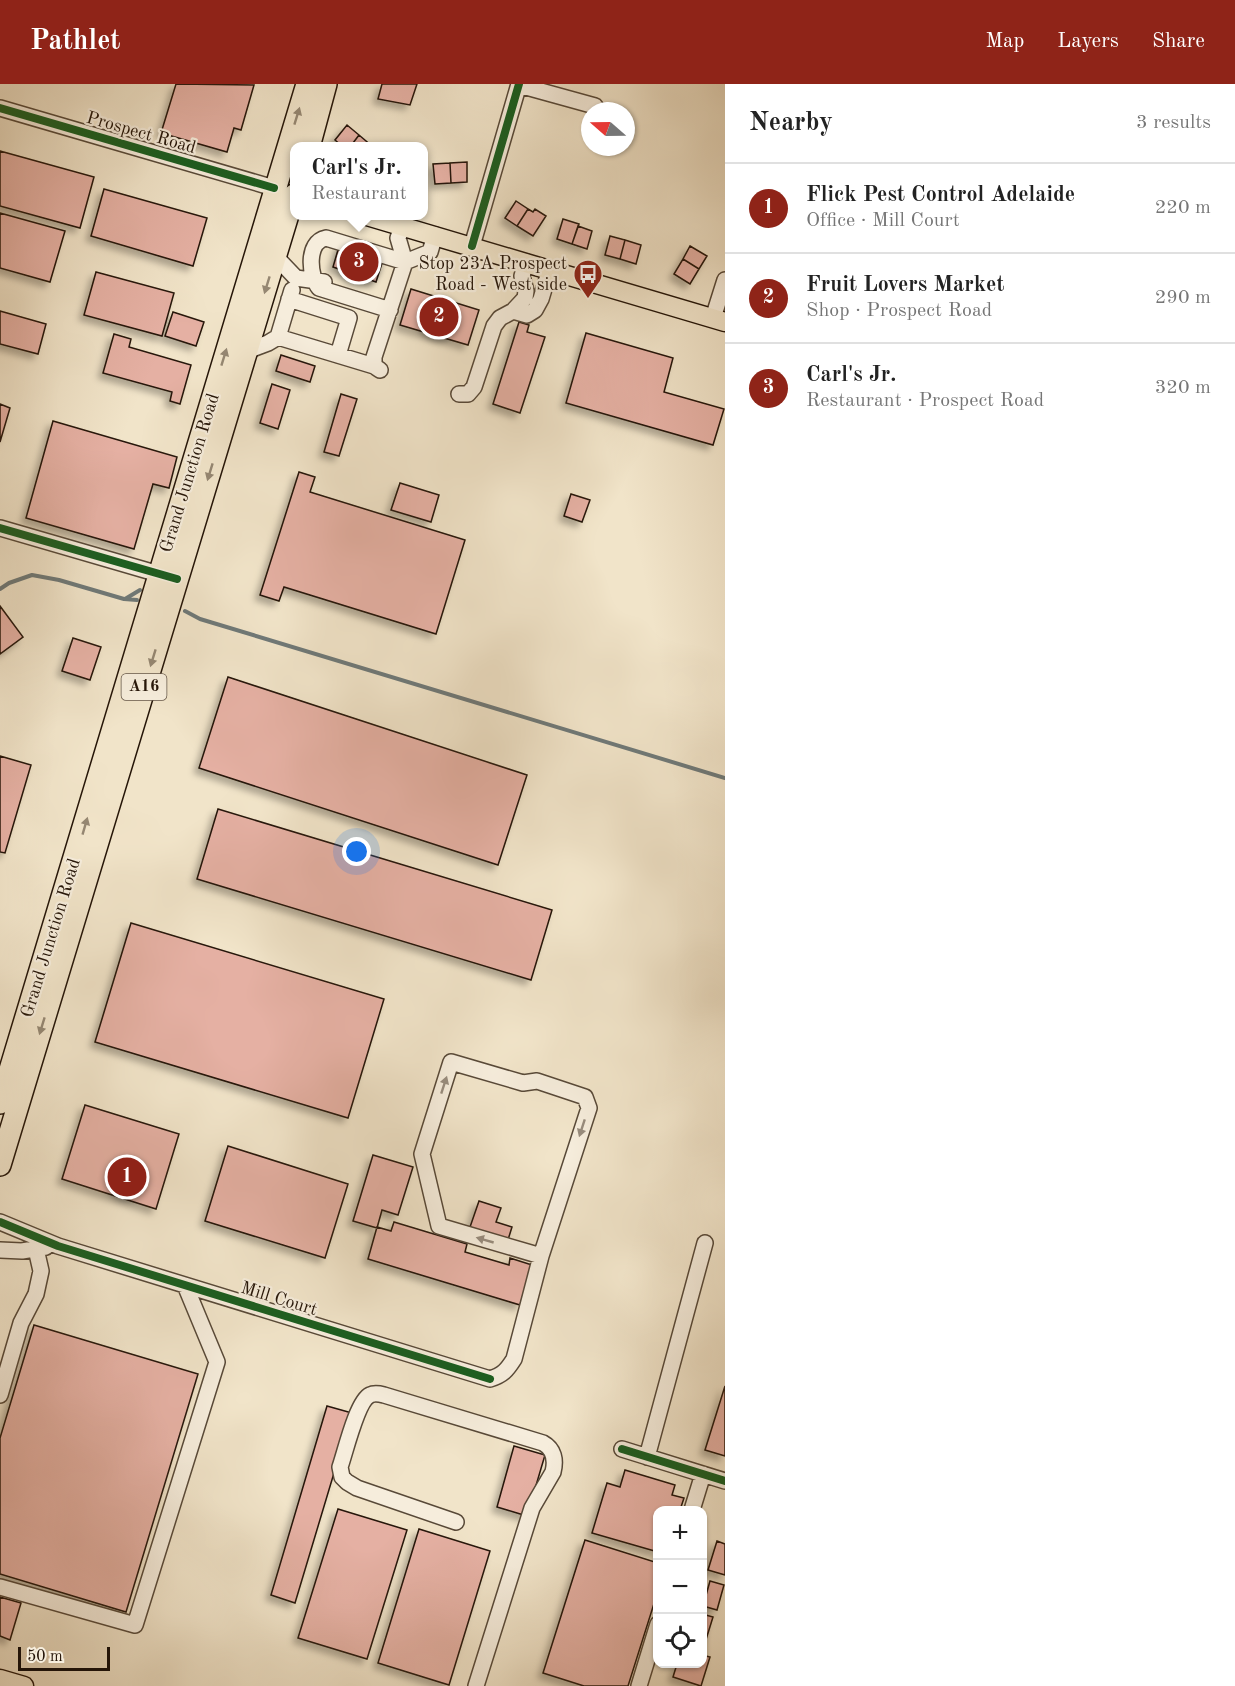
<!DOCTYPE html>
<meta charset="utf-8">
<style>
:root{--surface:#fff;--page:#f6f6f6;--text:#222;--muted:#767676;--line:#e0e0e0;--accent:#8f2418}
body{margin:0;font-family:"Old Standard TT",serif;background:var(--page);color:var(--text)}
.controls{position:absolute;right:18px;bottom:18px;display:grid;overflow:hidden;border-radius:12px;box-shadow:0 2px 4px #0004}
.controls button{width:54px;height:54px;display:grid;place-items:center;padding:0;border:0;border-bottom:2px solid var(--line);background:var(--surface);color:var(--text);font:30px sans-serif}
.compass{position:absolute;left:581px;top:18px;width:54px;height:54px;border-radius:50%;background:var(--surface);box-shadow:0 2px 4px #0004;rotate:290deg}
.scale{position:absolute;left:18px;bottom:15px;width:92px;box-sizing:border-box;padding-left:6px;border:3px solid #251508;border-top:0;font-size:16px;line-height:21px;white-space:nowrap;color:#251508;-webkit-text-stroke:4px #f6eddc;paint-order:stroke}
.you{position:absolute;left:357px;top:768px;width:21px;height:21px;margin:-15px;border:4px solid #fff;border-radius:50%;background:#1a73e8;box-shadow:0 0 0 9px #1a73e833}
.badge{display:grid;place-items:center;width:39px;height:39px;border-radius:50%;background:var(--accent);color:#fff;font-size:20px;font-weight:700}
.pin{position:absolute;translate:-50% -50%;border:3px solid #fff;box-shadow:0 2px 6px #0006}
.popup{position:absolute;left:290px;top:58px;width:138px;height:78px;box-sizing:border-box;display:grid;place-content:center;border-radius:12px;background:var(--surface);filter:drop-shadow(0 2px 4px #0005);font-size:20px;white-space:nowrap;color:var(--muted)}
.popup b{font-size:22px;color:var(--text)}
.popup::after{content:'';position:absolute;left:50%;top:100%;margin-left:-12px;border:12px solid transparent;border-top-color:var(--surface)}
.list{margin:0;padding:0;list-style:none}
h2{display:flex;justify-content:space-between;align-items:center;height:78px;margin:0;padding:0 24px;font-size:26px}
h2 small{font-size:20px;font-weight:400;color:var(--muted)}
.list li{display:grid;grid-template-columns:39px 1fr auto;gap:18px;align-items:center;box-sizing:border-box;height:90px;padding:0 24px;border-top:2px solid var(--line)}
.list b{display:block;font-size:22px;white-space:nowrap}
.list p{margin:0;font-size:20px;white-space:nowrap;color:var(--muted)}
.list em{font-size:20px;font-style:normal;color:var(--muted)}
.icon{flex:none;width:33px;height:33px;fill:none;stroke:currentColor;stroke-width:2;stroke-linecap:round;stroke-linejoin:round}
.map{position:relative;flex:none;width:725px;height:1602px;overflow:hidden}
header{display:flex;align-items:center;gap:36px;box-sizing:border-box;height:84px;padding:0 30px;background:var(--accent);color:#fff}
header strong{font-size:28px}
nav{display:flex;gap:33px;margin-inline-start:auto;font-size:21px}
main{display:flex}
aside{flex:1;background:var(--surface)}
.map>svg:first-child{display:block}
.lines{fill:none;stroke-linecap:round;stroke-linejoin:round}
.stream{stroke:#6f7978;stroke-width:4}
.building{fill:#e5b0a3;stroke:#251508;stroke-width:1.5;filter:url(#shadow)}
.minor-casing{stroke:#584938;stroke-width:18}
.major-casing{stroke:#251508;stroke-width:21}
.highway-casing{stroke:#251508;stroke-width:24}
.minor{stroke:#f6eddc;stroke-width:15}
.major{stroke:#f1e4c9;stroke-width:18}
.highway{stroke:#f1e4c9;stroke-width:21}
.cycleway-casing{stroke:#f6eddc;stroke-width:11}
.cycleway{stroke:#1b5e20;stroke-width:8}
.oneway{fill:#958772}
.oneway2{fill:#988c7d}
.labels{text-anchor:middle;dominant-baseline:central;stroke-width:4.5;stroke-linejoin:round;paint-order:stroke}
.shield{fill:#f6eddc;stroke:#645648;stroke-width:1.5}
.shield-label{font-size:16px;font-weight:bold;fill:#251508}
.street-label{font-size:18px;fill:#251508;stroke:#f6eddc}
.poi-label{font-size:18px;fill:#251508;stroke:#f6eddc;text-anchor:end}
</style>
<header>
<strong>Pathlet</strong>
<nav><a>Map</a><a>Layers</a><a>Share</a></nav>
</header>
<main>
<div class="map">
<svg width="725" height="1602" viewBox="0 0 725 1602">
<defs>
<filter id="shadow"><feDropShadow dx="-5" dy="5" stdDeviation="3" flood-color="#0004"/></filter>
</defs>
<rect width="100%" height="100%" fill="#f1e4c9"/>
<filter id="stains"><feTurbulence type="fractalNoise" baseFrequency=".00333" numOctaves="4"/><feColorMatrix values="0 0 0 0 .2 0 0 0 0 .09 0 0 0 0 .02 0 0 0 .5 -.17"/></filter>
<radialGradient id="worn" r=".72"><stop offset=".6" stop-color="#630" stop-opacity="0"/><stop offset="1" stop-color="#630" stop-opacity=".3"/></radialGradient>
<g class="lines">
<path class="stream" d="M0,505L9,499L32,491L59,496L124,515L137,516
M125,515L140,506
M185,527L200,535L725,694"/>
</g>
<path class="building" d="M176,0L254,1L241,46L234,44L227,68L161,49Z
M382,0H417L410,21L378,15Z
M347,41L359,51L350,63H343L335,56Z
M359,51L373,63H350Z
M0,67L94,93L80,144L0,122Z
M467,78V98L451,99L450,79Z
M450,79L451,99L435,100L433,80Z
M104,105L207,134L193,182L91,152Z
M516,117L528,125L517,142L505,134Z
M528,125L533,128L535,125L546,132L533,152L517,142Z
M0,129L65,147L50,198L0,184Z
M563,135L579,140L572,160L557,155Z
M578,142L592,147L587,165L572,160Z
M610,152L625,156L620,175L605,171Z
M625,156L641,161L636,180L620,175Z
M340,159L384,173L376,198L333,183Z
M690,162L707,172L699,185L683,175Z
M683,175L699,185L690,200L674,190Z
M96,188L174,209L162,252L84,231Z
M411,205L479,226L468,261L400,241Z
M0,227L46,240L38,270L0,260Z
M173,228L204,238L196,262L165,252Z
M519,238L529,241L527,248L545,253L520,329L493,320Z
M586,249L673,274L664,308L724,325L713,361L566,319Z
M114,250L131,255L129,263L191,281L180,320L170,317L172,308L103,289Z
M281,271L315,282L310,298L276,287Z
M272,300L290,306L278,345L260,339Z
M341,310L357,315L339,372L324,368Z
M0,320L10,324L0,358Z
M53,337L177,373L169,404L153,400L134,465L26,434Z
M299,388L315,393L310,408L465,456L436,550L284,503L279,517L260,511Z
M400,399L439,411L431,438L391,426Z
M571,410L590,416L582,438L564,432Z
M0,522L23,553L0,570Z
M73,554L101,563L90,596L62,587Z
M228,593L527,691L498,781L199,684Z
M0,672L31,681L5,769L0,768Z
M218,725L552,826L531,896L197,795Z
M131,839L384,915L348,1034L95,958Z
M85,1021L179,1050L156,1125L62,1095Z
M228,1062L348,1100L325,1174L205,1137Z
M373,1071L413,1083L398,1131L382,1126L377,1144L353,1137Z
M479,1117L501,1124L496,1138L512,1143L507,1159L469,1146Z
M394,1138L467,1160L465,1168L509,1181L510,1174L532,1181L520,1221L368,1175L377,1143L391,1147Z
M34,1241L198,1290L126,1528L0,1490V1354Z
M725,1302V1372L705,1366Z
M327,1322L352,1329L295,1519L271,1511Z
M514,1362L545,1371L527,1432L497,1423Z
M625,1386L675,1401L672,1411L684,1414L680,1426H658V1468L592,1449L607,1399L620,1403Z
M338,1425L407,1446L367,1575L298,1554Z
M419,1445L490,1467L449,1601L378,1579Z
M585,1456L658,1479V1507L628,1602H584L543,1589Z
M717,1457L725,1460V1491L708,1486Z
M710,1497L724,1501L717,1526L703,1522Z
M0,1513L21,1519L10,1556L0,1552Z
M702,1530L713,1533L704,1562H702Z
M702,1571L710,1573L701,1602L673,1593L677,1580H702Z"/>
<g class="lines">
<g class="minor-casing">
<path id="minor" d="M519,1L595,22
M0,24L274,104
M472,162L519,0
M276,173L296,194L324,198
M289,215L349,234L338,271
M390,226L319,204C309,192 306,158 326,154L405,178L430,168L435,151
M513,227L527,231L535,226L541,215L550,185
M713,234L725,196
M278,253L374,282
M247,267L268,259L278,253L292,206
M380,286L374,282V273L405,178L398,154L402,142
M459,310H468L474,303L494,242L500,234L513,227L525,214L526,207L522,192L526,178
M0,444L169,493
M0,1138L58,1162L490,1295C503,1291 507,1286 514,1275L541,1172L589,1024L585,1013L537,997L523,999L451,978L422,1070L439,1142L541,1172
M0,1166L22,1167L46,1163
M0,1311L21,1239L36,1210L41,1187L36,1165
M622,1365L725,1397
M647,1373L705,1159
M692,1426L703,1390
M456,1438L357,1404L347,1398L342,1393L340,1383C345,1369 357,1317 370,1311C374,1309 380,1310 384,1311L543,1359C554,1365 556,1376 553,1388L532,1424L476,1602
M0,1503L135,1541L217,1278L185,1201
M639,1602L658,1540"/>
</g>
<g class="major-casing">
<path id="major" d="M367,132L725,238
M0,1595L24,1602"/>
</g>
<g class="highway-casing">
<path id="highway" d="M309,63L326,0
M0,1019C104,680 202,339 307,0
M0,1081L294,111"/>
</g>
<use href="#minor" class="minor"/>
<use href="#major" class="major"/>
<use href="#highway" class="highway"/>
<g class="cycleway-casing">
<path id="cycleway" d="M0,24L274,104
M472,162L519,0
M0,444L177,495
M0,1138L58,1162L490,1295
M622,1365L725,1397"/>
</g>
<use href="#cycleway" class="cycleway"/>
</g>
<defs><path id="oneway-solid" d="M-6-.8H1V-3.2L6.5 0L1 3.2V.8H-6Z" transform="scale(1.5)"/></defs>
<g class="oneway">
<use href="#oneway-solid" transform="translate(297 32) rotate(-73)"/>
<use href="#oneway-solid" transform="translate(267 201) rotate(107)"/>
<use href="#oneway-solid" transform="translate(224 273) rotate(-73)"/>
<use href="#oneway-solid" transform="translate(210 388) rotate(107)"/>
<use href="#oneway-solid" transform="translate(153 574) rotate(107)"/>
<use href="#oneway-solid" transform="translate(85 742) rotate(-74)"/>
<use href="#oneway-solid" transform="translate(42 942) rotate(107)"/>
</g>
<g class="oneway2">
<use href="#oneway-solid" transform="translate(444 1001) rotate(-72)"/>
<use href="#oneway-solid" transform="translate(582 1044) rotate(108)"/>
<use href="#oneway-solid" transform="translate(485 1156) rotate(-164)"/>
</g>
<defs>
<g id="bus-pin" transform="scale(1.5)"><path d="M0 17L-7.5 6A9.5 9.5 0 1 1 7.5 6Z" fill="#8f2418" stroke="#f6eddc"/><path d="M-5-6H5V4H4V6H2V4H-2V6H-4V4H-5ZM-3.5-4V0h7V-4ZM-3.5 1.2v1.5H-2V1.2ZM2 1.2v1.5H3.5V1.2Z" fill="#fff"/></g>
</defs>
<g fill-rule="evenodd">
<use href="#bus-pin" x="588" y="190"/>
</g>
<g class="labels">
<rect class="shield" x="121.5" y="590" width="45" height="26" rx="4.5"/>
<g class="shield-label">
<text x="144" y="603">A16</text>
</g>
<g class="street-label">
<text transform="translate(141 49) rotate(16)">Prospect Road</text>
<text transform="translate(190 389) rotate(-73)">Grand Junction Road</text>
<text transform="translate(51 854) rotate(-73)">Grand Junction Road</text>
<text transform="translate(279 1215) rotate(17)">Mill Court</text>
</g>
<g class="poi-label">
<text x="567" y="180">Stop 23A Prospect<tspan x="567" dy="21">Road - West side</tspan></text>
</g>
</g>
<rect width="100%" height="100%" filter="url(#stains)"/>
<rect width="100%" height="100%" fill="url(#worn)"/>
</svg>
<div class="controls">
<button>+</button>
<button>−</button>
<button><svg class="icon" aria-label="locate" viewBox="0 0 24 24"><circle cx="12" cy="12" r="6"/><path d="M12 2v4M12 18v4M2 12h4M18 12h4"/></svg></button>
</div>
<svg class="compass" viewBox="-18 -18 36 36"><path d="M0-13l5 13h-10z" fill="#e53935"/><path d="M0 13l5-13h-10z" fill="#767676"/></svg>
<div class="scale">50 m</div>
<div class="you"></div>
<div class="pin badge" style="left:127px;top:1093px">1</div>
<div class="pin badge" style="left:439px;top:233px">2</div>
<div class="pin badge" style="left:359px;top:178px">3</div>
<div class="popup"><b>Carl's Jr.</b>Restaurant</div>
</div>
<aside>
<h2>Nearby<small>3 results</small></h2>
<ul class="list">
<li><span class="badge">1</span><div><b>Flick Pest Control Adelaide</b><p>Office · Mill Court</p></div><em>220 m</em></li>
<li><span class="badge">2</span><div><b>Fruit Lovers Market</b><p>Shop · Prospect Road</p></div><em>290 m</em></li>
<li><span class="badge">3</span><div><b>Carl's Jr.</b><p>Restaurant · Prospect Road</p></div><em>320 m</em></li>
</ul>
</aside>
</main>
